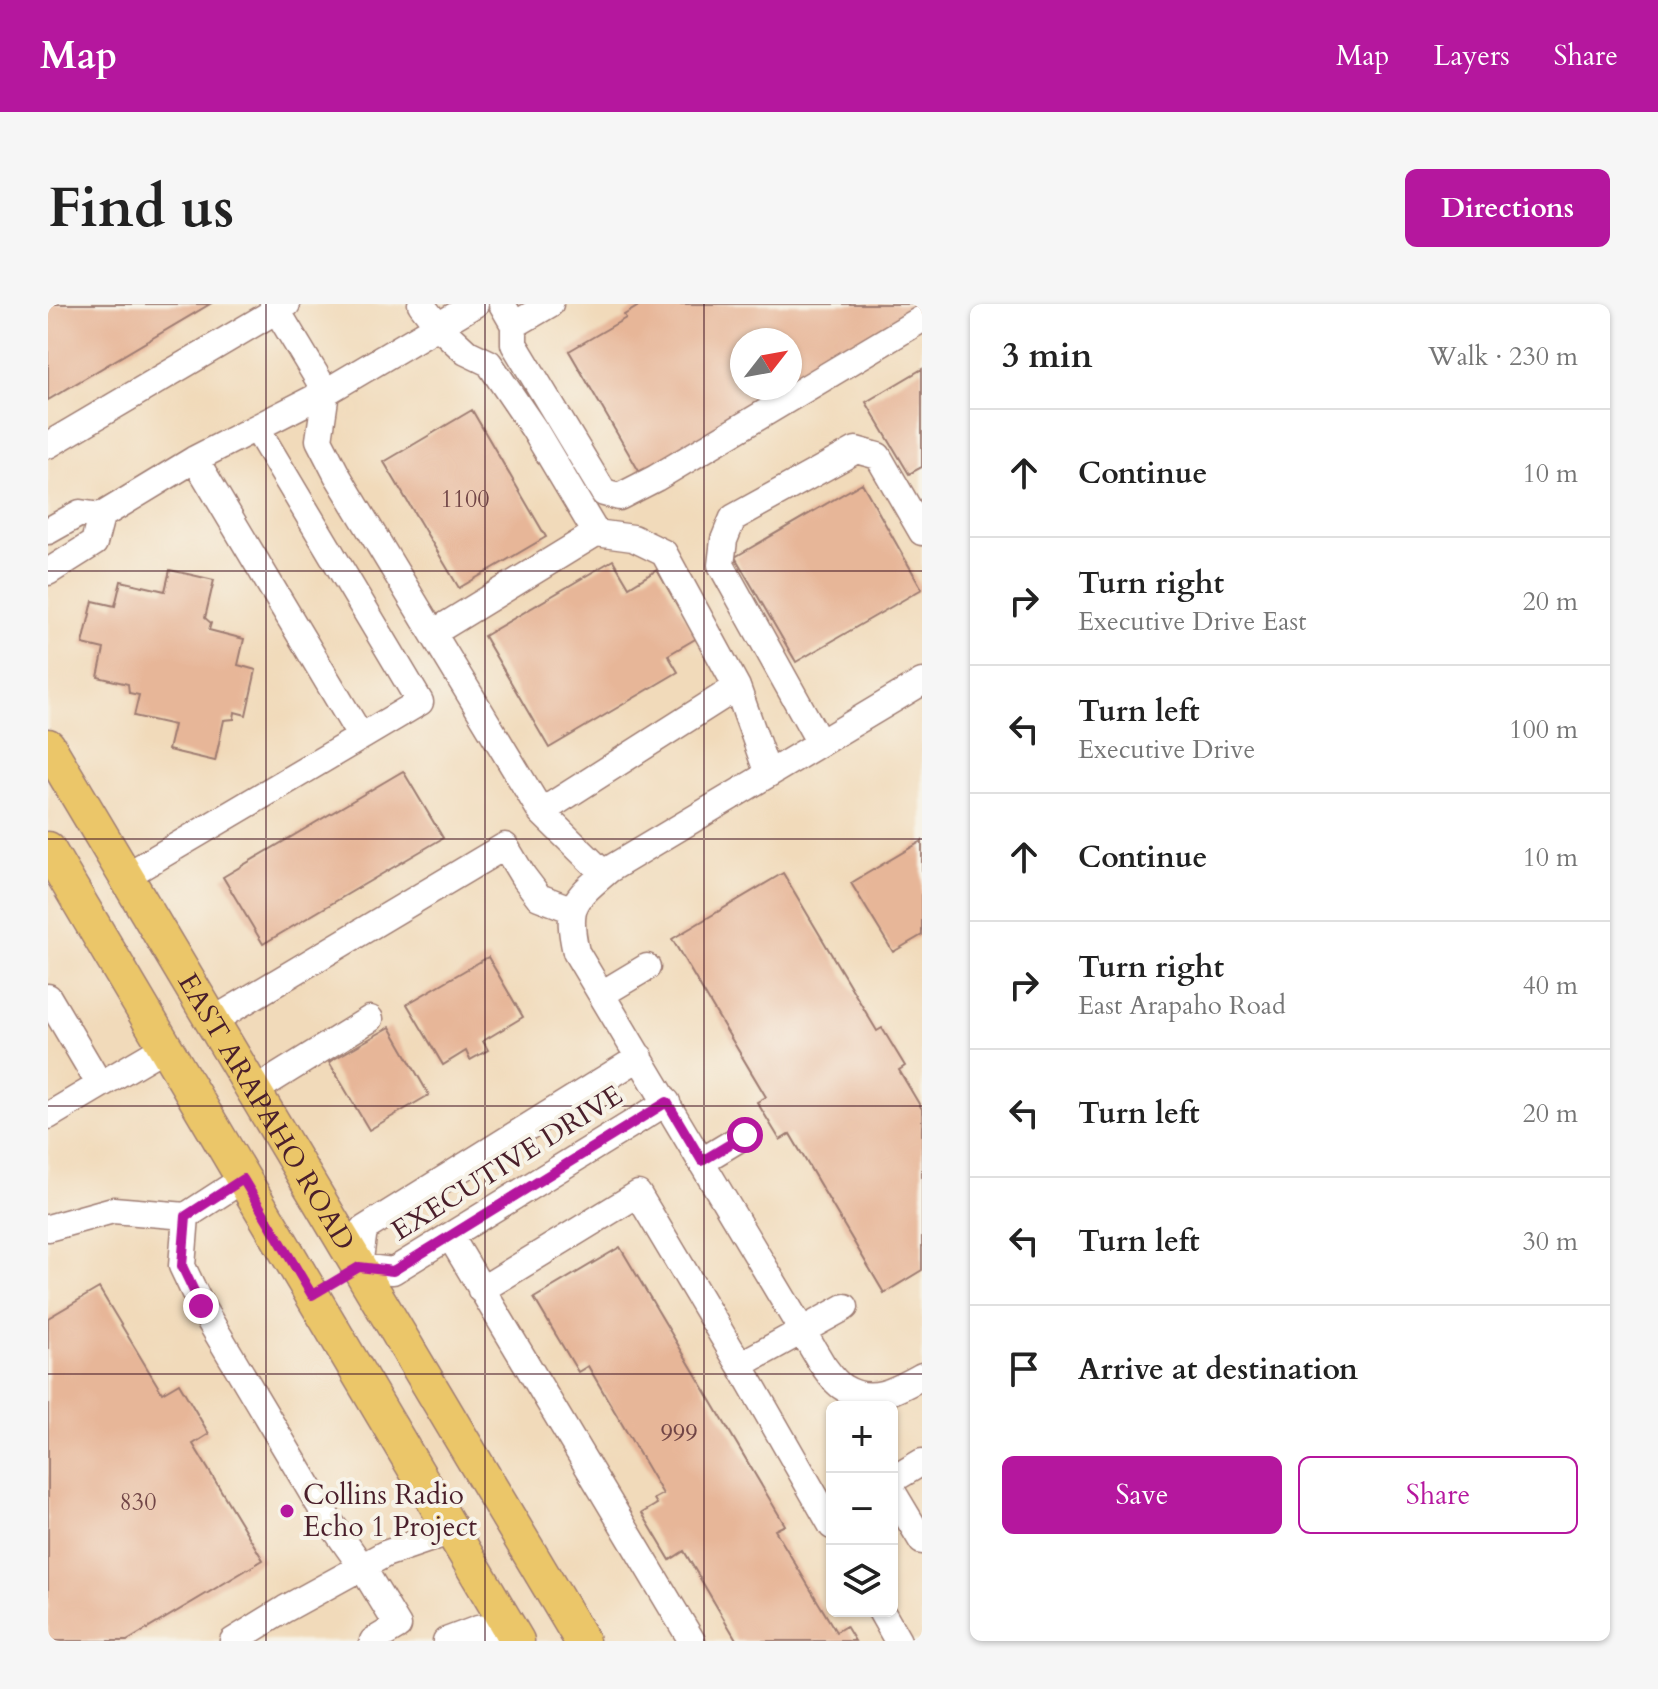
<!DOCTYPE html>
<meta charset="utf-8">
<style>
:root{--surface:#fff;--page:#f6f6f6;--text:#222;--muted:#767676;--line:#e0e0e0;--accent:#b5179e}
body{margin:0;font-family:Cardo,serif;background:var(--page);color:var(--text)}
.controls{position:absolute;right:24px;bottom:24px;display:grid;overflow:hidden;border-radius:12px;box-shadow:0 2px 6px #0004}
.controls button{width:72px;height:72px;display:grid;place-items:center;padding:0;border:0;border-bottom:2px solid var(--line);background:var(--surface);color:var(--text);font:40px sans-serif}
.compass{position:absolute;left:682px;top:24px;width:72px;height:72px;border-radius:50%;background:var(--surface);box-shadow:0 2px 6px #0004;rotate:59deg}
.stop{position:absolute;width:24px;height:24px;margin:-18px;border:6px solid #b5179e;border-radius:50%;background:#fff}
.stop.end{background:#b5179e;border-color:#fff;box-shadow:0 2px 8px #0008}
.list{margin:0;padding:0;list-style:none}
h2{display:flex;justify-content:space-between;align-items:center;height:104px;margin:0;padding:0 32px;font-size:34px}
h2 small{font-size:26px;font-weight:400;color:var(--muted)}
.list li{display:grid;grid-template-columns:52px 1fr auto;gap:24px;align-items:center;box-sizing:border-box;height:128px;padding:0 32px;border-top:2px solid var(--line)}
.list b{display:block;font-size:30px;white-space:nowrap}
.list p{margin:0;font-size:26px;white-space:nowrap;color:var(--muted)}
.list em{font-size:26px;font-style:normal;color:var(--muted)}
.actions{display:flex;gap:16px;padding:24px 32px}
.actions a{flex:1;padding:18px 0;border:2px solid var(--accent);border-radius:12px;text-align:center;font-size:28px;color:var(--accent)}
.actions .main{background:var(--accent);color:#fff}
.icon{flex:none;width:44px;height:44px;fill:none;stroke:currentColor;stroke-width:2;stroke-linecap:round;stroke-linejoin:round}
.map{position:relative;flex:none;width:874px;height:1337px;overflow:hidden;border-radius:12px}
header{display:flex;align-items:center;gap:48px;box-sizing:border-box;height:112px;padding:0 40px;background:var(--accent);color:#fff}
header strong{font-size:38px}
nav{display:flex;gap:44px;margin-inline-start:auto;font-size:28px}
.intro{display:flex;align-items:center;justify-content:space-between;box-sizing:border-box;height:192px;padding:0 48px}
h1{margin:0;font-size:56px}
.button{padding:20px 36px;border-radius:12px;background:var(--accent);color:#fff;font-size:28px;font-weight:700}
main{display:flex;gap:48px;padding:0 48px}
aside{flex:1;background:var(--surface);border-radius:12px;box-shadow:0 2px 6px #0004}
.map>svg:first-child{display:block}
.building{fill:#e7b698}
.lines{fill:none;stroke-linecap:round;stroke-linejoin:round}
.minor-casing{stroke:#9e7c72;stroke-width:29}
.major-casing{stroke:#9e7c72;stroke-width:37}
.minor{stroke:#fff;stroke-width:26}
.major{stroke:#ebc669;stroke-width:34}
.route{stroke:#b5179e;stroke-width:10}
.grid{fill:none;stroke:#4a1f2b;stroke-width:2;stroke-opacity:0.55}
.poi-dot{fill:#b5179e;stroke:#f7f3e8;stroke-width:3}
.labels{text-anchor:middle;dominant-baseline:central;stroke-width:8;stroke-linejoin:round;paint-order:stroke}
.number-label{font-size:24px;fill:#714546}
.street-label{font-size:28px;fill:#4a1f2b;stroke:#f7f3e8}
.poi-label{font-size:28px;fill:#4a1f2b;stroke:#f7f3e8;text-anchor:start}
</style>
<header>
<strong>Map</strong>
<nav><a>Map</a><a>Layers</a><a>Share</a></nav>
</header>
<div class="intro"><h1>Find us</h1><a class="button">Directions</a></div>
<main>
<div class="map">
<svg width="874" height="1337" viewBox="0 0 874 1337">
<rect width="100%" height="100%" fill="#f7f3e8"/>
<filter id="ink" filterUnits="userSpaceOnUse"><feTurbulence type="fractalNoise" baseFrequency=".0125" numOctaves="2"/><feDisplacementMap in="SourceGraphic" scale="16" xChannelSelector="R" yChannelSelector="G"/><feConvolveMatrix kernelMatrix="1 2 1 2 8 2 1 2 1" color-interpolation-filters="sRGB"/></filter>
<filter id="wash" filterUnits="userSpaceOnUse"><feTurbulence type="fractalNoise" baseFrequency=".006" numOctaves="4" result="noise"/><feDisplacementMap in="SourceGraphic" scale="32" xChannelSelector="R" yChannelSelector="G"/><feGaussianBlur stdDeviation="1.8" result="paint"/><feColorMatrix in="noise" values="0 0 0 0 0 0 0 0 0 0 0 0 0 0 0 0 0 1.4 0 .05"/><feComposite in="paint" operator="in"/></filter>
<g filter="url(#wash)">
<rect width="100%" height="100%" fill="#f1daba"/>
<g id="blocks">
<path class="building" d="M0,0H162L0,96Z
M594,0L598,2L602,0H874V4L742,81V36H694V84H737L592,169L521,47L578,14L576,11Z
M874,65V163L861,170L818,98Z
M424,106L498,233L411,284L336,158Z
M814,179L874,285L748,358L687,253Z
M565,256L581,283L609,266L649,334L620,351L630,368L501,444L436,332Z
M122,266L166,276L157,314L163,319L161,326L196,335L190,361L208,366L198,411L187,408L186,415L176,416L167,457L120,446L126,421L86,412L91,391L81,389L80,380L50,373L56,345L35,340L45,297L67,302L73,277L117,287Z
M355,467L395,534L215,640L175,573Z
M874,537V631L845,648L803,579Z
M735,569L829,727L834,724L857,762L851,766L874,805V966L836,989L742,830L732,836L709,798L718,793L624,635Z
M440,653L475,713L435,737L440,746L422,756L418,747L395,761L359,700Z
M342,723L381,791L321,826L281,758Z
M572,943L737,1221L727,1226L788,1328L798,1322L807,1337H689L636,1247L622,1256L594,1209L609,1200L606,1195L615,1190L540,1062L530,1068L486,994Z
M51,984L114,1089L131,1079L161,1130L145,1140L215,1256L79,1337H0V1014Z"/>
</g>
</g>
<g filter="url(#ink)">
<use href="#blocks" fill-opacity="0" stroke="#9e7c72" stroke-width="2"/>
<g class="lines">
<g class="minor-casing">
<path id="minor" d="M225,0L278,88L271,136L289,171L493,508L556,570
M373,0L390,22L418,48L441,59L486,125L548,229L585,234L616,249L689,383L720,470
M454,0L466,21L502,0
M466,21V40L556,189L571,193L608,174L874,15
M209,125L372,398L313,433
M0,141L239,0
M0,227L32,209L53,212L147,155L278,88L427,0
M0,268L46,239L53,212
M385,329L548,229
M874,378L562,565C527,595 517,600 528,648L774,1060C780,1068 787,1079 796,1084C823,1101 849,1086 874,1072
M772,439L673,261L676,236L685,214L808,146L830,152L874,228
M493,508L689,383
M78,572L313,433L147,155
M554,690L599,663
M0,693L52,781L0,812
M164,717L457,542L475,572L491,593L525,606
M592,753L316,925L311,963L345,967L619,798
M52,781L117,743
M206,787L322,715
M654,857L697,831
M138,912L134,962L153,1002L278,1212L314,1263L350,1322L325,1337
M0,924L65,906L138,912L195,875
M402,932L644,1337
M433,986L590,890L692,1061
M844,1176L874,1158
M844,1187L874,1237
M784,1222L692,1061L797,1003
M833,1307L850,1337
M185,1337L237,1305L337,1250L404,1227
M398,1337L430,1325L460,1321"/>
</g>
<g class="major-casing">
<g id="major">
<path id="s1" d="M0,442L534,1337"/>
<path d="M0,545L469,1337"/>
</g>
</g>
<use href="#minor" class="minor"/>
<use href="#major" class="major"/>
</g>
</g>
<g class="lines" filter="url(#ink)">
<path class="route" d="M153,1002L134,962L138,912L195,875L264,991L311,963L345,967L619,798L654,857L697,831"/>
</g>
<path class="grid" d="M218,0V1337M437,0V1337M656,0V1337M0,267H874M0,535H874M0,802H874M0,1070H874"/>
<circle class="poi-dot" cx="239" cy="1207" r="8"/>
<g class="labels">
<g class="number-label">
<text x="417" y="195">1100</text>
<text x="631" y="1129">999</text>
<text x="90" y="1198">830</text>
</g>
<g class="street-label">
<text stroke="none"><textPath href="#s1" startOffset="426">EAST ARAPAHO ROAD</textPath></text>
<text transform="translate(459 859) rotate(-32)">EXECUTIVE DRIVE</text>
</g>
<g class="poi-label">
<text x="255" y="1191">Collins Radio<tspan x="255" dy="32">Echo 1 Project</tspan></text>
</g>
</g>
</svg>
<div class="controls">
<button>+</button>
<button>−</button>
<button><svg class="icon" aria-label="layers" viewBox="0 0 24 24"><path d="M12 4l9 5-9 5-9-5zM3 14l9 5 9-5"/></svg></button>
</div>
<svg class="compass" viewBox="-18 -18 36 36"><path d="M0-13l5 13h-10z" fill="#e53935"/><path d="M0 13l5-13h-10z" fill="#767676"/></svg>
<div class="stop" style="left:697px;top:831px"></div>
<div class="stop end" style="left:153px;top:1002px"></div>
</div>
<aside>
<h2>3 min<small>Walk · 230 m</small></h2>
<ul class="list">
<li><svg class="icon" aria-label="ahead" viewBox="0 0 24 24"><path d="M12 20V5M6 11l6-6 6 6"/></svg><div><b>Continue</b></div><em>10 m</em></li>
<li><svg class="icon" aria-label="right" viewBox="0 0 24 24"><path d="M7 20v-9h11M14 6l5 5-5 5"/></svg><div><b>Turn right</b><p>Executive Drive East</p></div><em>20 m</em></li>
<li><svg class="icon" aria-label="left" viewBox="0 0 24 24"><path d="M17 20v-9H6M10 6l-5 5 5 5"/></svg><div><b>Turn left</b><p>Executive Drive</p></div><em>100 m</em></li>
<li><svg class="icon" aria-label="ahead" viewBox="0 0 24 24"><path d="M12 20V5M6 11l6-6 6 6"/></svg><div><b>Continue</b></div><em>10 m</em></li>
<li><svg class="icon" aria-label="right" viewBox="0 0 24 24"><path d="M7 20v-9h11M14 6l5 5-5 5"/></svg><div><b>Turn right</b><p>East Arapaho Road</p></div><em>40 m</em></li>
<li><svg class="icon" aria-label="left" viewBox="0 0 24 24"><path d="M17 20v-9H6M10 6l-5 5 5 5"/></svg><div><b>Turn left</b></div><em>20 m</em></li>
<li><svg class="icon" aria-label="left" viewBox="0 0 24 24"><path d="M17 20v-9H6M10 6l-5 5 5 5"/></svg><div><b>Turn left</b></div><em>30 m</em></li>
<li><svg class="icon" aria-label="arrive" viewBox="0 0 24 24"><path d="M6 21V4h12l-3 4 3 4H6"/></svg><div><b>Arrive at destination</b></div></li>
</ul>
<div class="actions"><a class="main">Save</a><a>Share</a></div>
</aside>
</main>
